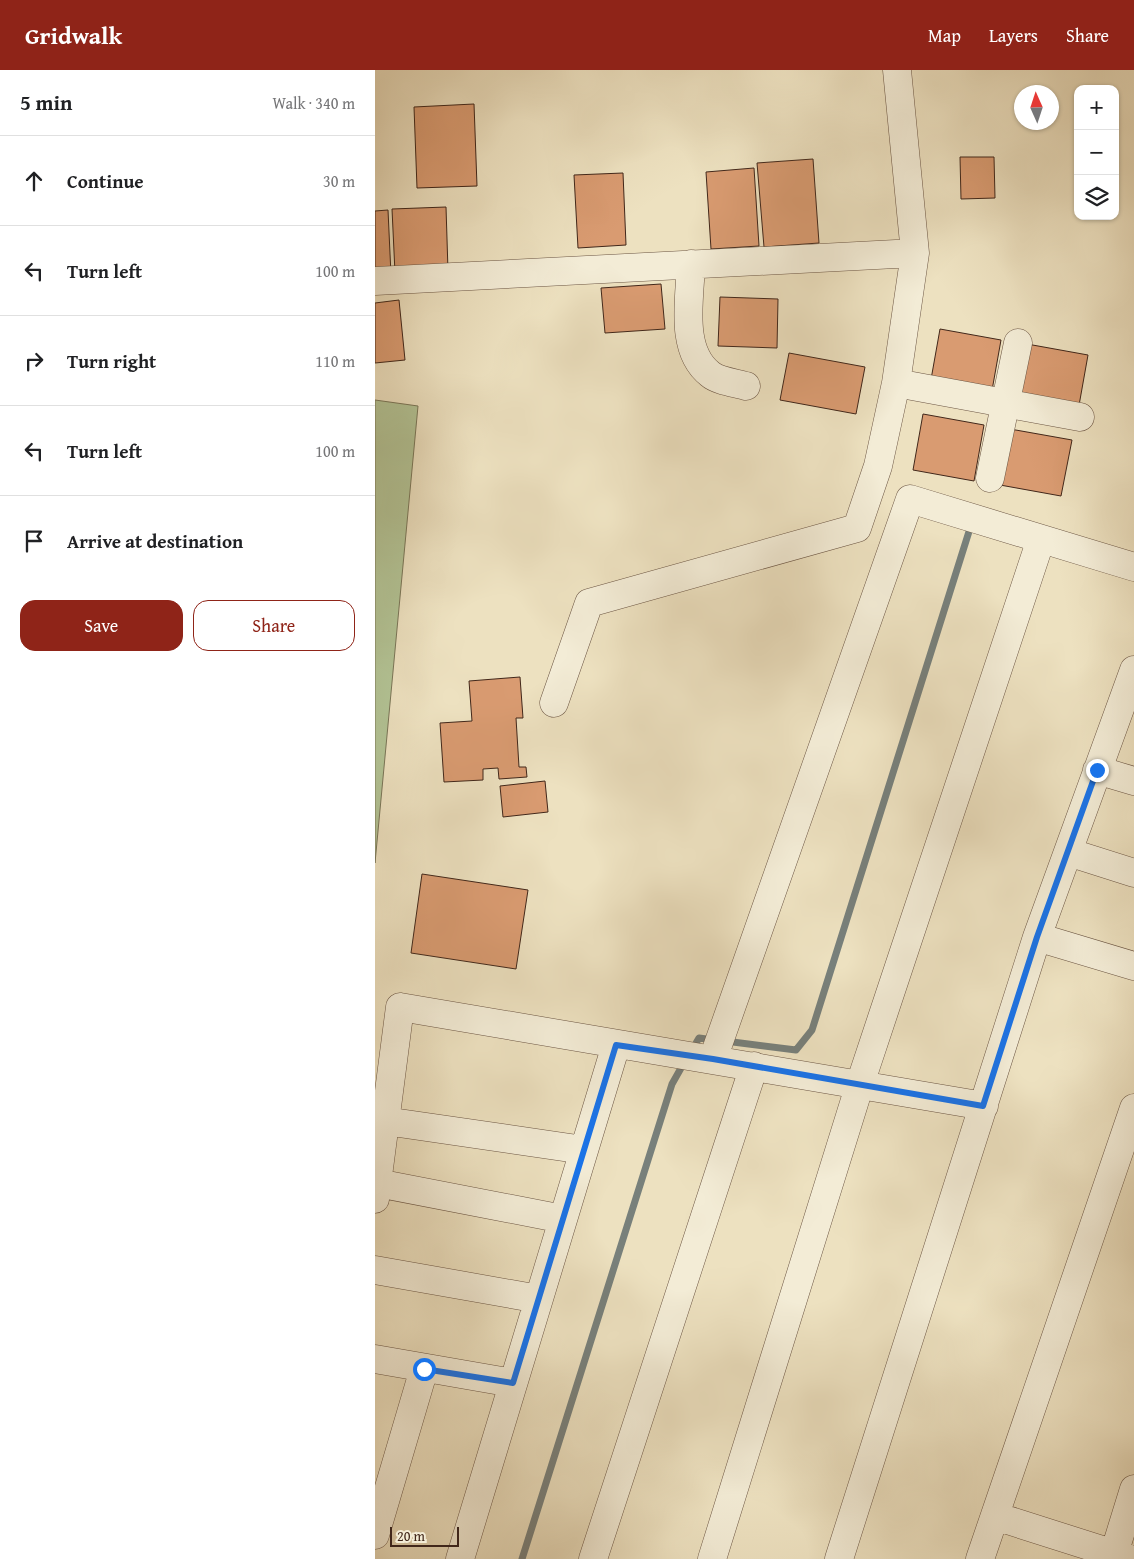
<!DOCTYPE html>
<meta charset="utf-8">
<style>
:root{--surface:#fff;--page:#f2f2f2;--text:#202124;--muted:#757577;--line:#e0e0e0;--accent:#8f2418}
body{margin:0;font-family:"Gentium Book Plus",serif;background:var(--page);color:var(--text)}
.controls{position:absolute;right:15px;top:15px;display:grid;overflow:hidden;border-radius:10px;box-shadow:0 1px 4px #0004}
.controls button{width:45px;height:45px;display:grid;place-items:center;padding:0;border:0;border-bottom:1px solid var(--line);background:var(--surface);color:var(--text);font:25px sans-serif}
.compass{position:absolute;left:639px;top:15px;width:45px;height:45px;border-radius:50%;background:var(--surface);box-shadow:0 1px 4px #0004;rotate:357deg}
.scale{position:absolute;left:15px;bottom:12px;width:69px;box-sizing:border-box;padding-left:5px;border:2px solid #41271a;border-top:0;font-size:14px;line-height:18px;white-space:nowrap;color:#41271a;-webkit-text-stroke:4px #f3ecd6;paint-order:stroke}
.stop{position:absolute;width:15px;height:15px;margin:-11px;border:4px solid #1a73e8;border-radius:50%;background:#fff}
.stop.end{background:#1a73e8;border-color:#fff;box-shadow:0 1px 5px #0008}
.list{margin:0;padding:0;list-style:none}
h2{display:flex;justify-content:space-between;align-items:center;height:65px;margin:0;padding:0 20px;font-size:21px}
h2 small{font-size:16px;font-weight:400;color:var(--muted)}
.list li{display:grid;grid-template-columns:32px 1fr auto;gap:15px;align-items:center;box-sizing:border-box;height:90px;padding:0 20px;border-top:1px solid var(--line)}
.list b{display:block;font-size:19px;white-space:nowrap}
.list em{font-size:16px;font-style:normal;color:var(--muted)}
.actions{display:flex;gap:10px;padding:15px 20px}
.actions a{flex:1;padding:11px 0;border:1px solid var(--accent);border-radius:15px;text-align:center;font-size:18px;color:var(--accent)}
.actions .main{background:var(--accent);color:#fff}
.icon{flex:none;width:28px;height:28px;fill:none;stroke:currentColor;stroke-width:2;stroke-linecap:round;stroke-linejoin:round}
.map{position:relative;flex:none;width:759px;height:1489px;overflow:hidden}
header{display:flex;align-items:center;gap:30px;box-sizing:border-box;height:70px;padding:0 25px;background:var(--accent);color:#fff}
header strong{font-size:24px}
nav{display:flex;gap:28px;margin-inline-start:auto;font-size:18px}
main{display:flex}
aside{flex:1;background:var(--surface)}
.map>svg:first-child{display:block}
.green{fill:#b3c496;stroke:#7a7658}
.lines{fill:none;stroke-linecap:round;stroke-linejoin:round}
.stream{stroke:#78807b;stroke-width:7}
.building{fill:#d99b71;stroke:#41271a}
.minor-casing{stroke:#6c5644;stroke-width:29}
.minor{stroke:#f3ecd6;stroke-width:28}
.route{stroke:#1a73e8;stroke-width:6}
</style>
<header>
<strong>Gridwalk</strong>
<nav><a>Map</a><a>Layers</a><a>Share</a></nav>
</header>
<main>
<aside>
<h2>5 min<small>Walk · 340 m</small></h2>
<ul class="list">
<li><svg class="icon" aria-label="ahead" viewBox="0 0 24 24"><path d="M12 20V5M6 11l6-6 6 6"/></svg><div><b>Continue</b></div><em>30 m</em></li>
<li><svg class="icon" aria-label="left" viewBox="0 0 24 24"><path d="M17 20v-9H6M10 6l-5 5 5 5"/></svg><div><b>Turn left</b></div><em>100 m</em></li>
<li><svg class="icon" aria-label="right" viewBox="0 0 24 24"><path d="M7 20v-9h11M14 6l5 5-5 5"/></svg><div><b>Turn right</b></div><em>110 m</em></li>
<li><svg class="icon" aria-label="left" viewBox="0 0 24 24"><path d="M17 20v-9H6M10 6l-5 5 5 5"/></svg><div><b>Turn left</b></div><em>100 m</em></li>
<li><svg class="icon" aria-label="arrive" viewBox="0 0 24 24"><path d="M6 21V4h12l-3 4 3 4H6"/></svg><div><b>Arrive at destination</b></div></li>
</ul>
<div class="actions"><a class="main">Save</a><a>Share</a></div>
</aside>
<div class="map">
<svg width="759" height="1489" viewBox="0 0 759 1489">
<rect width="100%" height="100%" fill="#ede1c0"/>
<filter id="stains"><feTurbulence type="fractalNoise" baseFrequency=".004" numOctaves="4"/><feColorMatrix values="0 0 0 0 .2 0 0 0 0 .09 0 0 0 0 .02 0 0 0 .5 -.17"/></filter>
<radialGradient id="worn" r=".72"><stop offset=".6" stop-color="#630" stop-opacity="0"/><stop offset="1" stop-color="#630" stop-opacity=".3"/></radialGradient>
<path class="green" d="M0,330L43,336L0,793Z"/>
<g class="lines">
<path class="stream" d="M350,971L421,980L437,960L597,452
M317,980L324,968L339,970
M147,1489L297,1014L310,991"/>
</g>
<path class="building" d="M99,34L102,116L42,118L39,37Z
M585,87H619L620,128L586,129Z
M438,89L444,173L389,177L382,93Z
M379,98L384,176L336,179L331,102Z
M248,103L251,175L203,178L199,105Z
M71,137L73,201L20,203L17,139Z
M13,140L16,205L0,206V141Z
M286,214L290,259L230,263L226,218Z
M345,227L403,229L402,278L343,276Z
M24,230L30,290L0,293V233Z
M565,259L626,270L616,326L555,315Z
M652,274L713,285L703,341L642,330Z
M414,283L490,297L481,344L405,330Z
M548,344L609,355L599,411L538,400Z
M635,359L697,370L686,426L625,415Z
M145,607L148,648H141L144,697H151L152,707L124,709L123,698L108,699V710L69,712L65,653L97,651L94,611Z
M170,711L173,742L128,747L125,716Z
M47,804L153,820L141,899L36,883Z"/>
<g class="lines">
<g class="minor-casing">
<path id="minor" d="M316,194C315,228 304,280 335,304C343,311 361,313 371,316
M0,211L540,183
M521,313L705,347
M615,408L643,273
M179,633L214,533L482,458L503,396L521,313L540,183L522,0
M722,700L759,711
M693,782L759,803
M662,867L759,896
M338,989L535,429L759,497
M10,1051L209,1080
M2,1113L188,1149
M0,1129L25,937L609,1036
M0,1200L164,1229
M0,1289L138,1313
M620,1446L755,1489
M0,1465L49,1299
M739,1484L759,1419
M85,1489L241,975
M218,1489L379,996
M337,1489L485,1014L666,469
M464,1489L662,867L759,600
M605,1489L759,1038"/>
</g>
<use href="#minor" class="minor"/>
</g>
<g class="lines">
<path class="route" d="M49,1299L138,1313L241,975L338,989L608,1036L662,867L722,700"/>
</g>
<rect width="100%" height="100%" filter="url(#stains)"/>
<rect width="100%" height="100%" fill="url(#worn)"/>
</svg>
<div class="controls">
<button>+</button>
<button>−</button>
<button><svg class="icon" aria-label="layers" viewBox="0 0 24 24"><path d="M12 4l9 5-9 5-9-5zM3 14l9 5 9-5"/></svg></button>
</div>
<svg class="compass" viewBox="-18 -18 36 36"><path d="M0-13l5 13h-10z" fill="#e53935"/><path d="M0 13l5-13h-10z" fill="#757577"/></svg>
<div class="scale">20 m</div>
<div class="stop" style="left:49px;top:1299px"></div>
<div class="stop end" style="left:722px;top:700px"></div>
</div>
</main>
